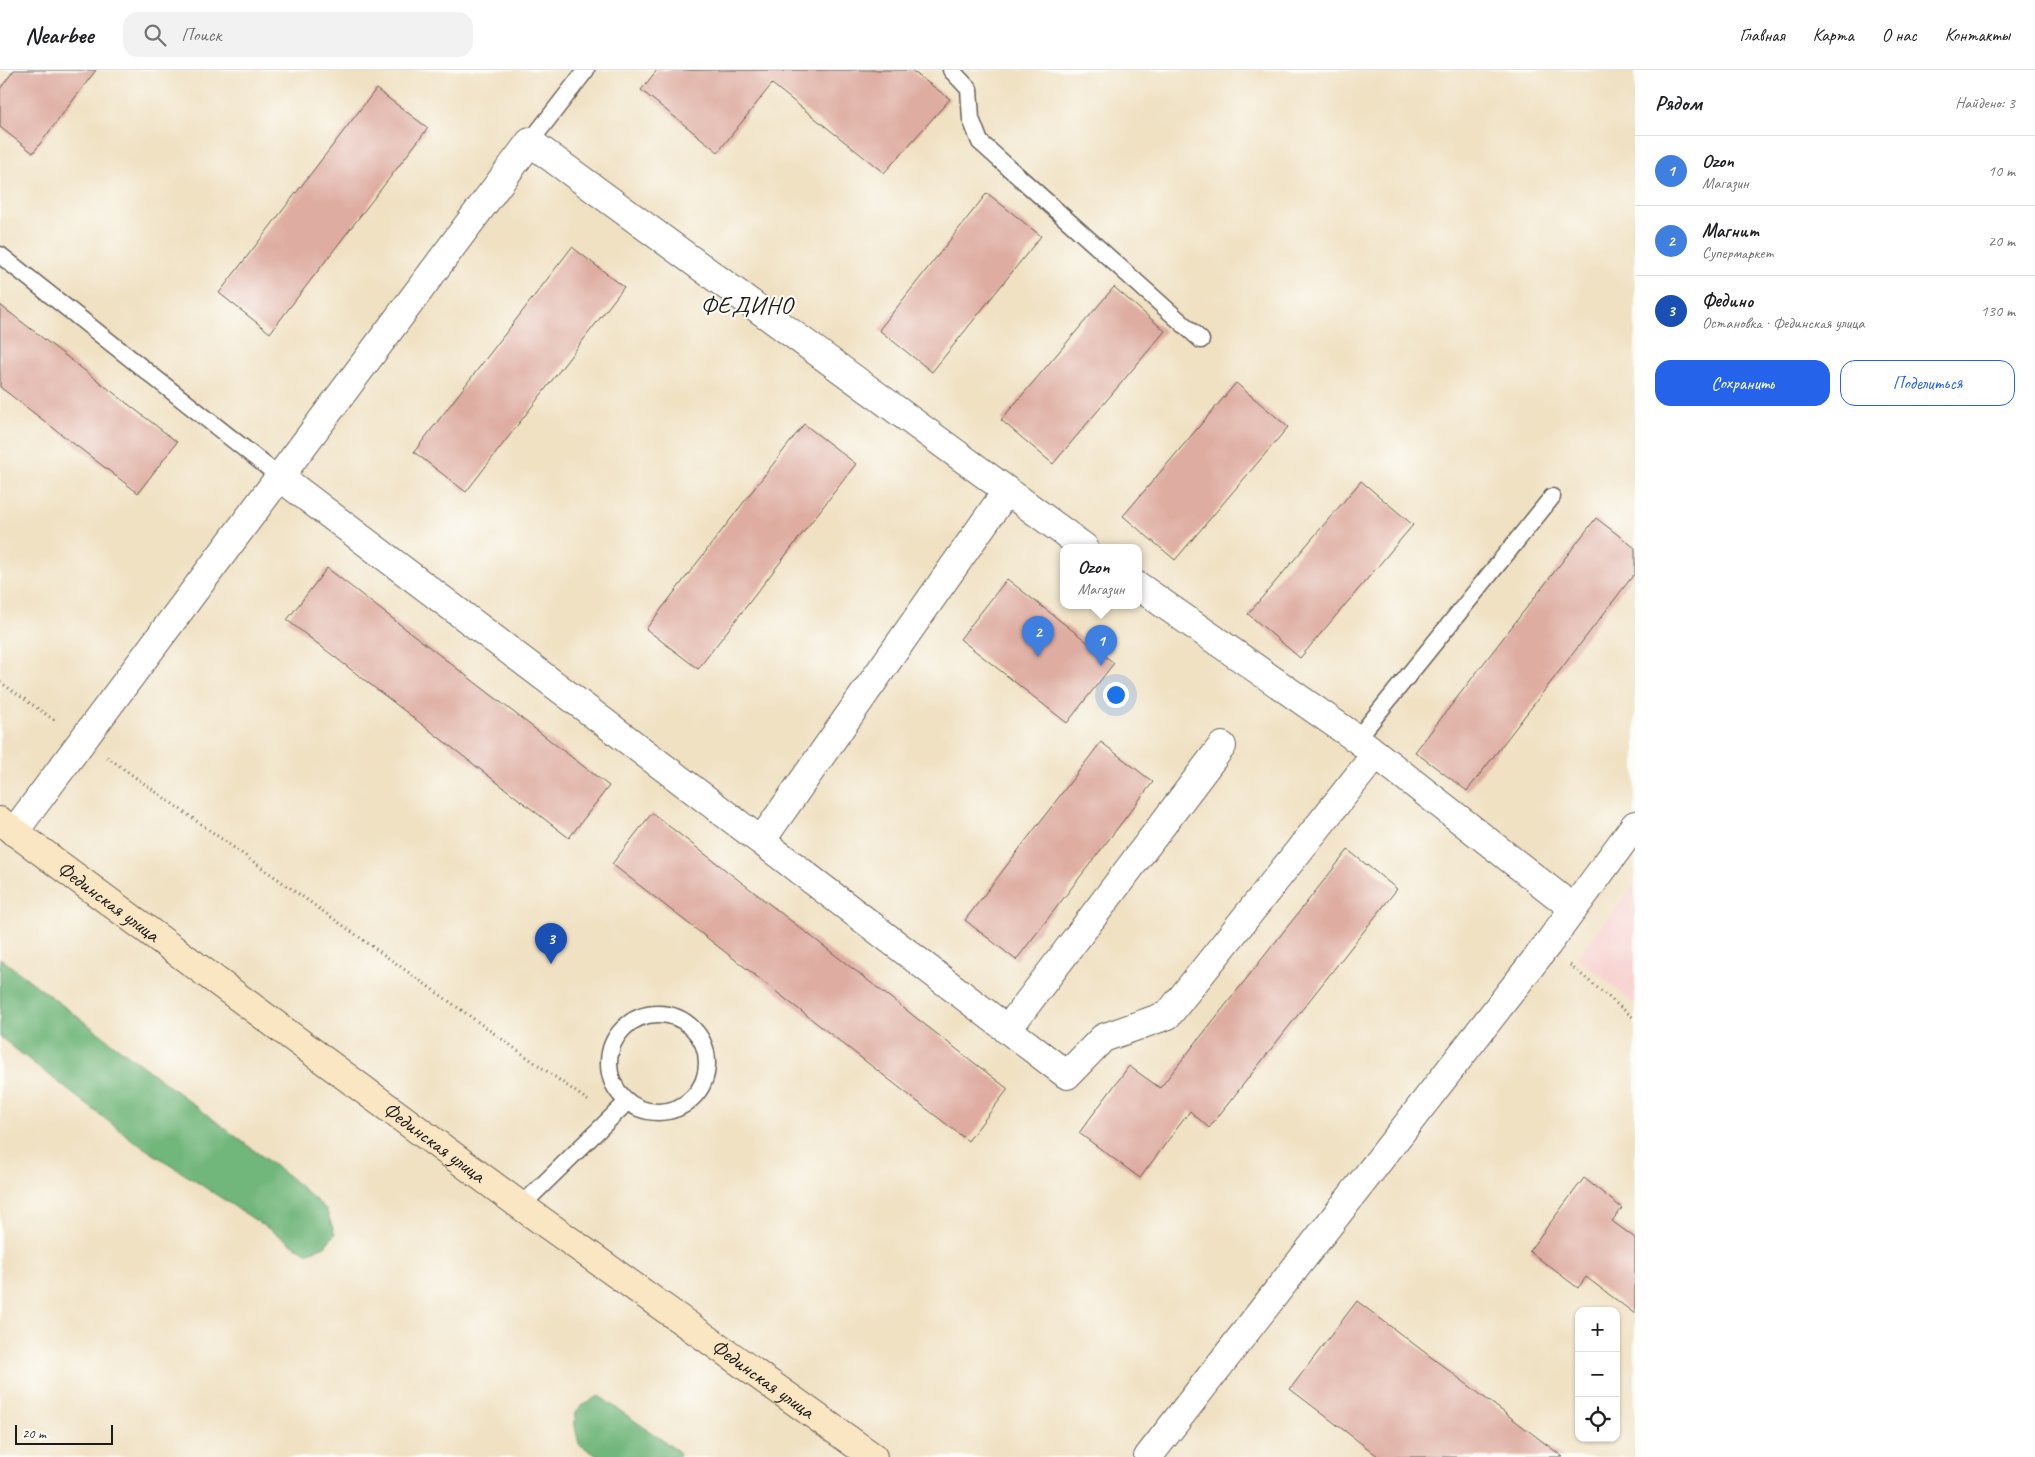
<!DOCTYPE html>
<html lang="ru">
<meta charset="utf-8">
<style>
:root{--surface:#fff;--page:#f2f2f2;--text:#202124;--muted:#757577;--line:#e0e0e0;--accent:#2563eb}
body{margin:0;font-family:Caveat,sans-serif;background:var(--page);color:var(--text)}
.controls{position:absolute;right:15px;bottom:15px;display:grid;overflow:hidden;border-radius:10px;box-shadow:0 1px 4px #0004}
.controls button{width:45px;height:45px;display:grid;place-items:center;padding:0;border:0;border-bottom:1px solid var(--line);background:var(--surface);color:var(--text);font:25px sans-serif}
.scale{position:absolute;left:15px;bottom:12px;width:98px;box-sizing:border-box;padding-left:5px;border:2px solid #1c1c1c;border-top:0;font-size:14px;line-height:18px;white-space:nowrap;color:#1c1c1c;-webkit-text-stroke:4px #fdfcf7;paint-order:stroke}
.you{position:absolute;left:1115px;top:624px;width:18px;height:18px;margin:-12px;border:4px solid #fff;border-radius:50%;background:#1a73e8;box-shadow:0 0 0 8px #1a73e833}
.badge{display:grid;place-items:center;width:32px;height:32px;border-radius:50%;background:var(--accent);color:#fff;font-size:16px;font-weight:700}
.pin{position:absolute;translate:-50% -41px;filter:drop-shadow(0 1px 2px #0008)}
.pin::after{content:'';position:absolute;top:26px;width:18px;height:15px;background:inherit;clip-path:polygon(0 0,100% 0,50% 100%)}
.popup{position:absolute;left:1060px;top:474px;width:82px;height:65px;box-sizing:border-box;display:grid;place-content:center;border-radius:10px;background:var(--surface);filter:drop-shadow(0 1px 4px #0005);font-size:16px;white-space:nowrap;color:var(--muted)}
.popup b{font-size:19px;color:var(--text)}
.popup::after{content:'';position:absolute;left:50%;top:100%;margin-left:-10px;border:10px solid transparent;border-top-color:var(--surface)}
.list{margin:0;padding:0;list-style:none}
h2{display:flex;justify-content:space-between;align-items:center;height:65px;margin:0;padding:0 20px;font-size:21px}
h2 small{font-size:16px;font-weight:400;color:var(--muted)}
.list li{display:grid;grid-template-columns:32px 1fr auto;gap:15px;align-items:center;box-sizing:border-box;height:70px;padding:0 20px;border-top:1px solid var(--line)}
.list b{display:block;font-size:19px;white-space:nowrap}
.list p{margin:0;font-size:16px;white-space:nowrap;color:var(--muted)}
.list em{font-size:16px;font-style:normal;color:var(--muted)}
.actions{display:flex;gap:10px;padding:15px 20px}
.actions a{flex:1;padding:11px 0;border:1px solid var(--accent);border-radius:15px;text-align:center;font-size:18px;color:var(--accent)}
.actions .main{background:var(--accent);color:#fff}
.icon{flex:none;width:28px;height:28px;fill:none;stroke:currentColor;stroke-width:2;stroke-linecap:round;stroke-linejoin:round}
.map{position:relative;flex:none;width:1635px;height:1387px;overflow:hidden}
header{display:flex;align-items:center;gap:30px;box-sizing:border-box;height:70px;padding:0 25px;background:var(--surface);border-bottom:1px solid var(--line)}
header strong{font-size:24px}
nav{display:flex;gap:28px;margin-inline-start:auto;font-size:18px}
.search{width:350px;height:45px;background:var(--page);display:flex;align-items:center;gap:12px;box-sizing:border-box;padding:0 18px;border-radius:15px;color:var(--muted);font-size:19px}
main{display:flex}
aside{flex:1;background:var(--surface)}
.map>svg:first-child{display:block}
.built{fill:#f7d0cf}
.forest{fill:#71b67a;stroke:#46694b}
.building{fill:#deaca0}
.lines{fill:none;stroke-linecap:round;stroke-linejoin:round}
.lane-casing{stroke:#666156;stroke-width:19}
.street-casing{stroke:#666156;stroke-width:30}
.secondary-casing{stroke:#666156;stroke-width:30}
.path{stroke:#666156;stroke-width:3;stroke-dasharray:1 4;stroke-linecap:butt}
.lane{stroke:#fff;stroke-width:16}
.street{stroke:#fff;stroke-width:28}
.secondary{stroke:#fbe6c3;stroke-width:28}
.labels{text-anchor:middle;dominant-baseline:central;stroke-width:4;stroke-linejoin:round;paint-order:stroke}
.street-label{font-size:21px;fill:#1c1c1c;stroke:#fdfcf7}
.quarter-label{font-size:24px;letter-spacing:1px;fill:#1c1c1c;stroke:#fdfcf7}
</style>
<header>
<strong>Nearbee</strong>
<div class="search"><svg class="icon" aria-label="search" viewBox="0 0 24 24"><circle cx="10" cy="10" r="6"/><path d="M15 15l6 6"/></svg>Поиск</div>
<nav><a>Главная</a><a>Карта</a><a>О нас</a><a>Контакты</a></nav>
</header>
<main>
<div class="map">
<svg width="1635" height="1387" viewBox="0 0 1635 1387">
<rect width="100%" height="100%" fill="#fdfcf7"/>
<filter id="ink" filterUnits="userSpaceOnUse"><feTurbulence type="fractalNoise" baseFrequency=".02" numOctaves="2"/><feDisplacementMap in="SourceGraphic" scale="10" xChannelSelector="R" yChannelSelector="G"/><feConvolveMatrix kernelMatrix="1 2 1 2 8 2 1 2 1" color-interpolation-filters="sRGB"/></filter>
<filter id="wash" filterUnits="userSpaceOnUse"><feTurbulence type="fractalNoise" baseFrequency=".0096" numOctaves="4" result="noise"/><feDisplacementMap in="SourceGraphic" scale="20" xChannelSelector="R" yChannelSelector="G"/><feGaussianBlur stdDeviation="1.12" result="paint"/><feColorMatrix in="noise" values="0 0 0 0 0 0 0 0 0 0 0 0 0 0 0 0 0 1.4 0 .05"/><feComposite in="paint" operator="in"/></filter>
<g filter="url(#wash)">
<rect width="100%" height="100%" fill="#f0e1c3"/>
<path class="built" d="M1635,815V934L1577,887Z"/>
<path class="forest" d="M0,888L288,1106L326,1139L335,1164L325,1176L306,1183L135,1072L0,967Z
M599,1326L678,1381L680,1387H599L579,1374C572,1344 570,1340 599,1326Z"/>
<g id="blocks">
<path class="building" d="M14,0H96L33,83L0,57V19Z
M657,0H779L782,3L784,0H911L950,29L884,103L772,14L718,82L641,20Z
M376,19L428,58L270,263L219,223Z
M987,123L1041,166L932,302L879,260Z
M572,177L624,217L466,422L414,382Z
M1114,217L1165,261L1053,394L1001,350Z
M0,235L177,372L138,423L0,317Z
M1236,313L1288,357L1175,490L1123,446Z
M804,354L856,394L698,599L646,559Z
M1361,411L1413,455L1300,588L1248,544Z
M1596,448L1635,478V503L1467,721L1415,682Z
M327,498L609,716L569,768L287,550Z
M1007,509L1114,593L1067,653L960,569Z
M1101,672L1153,712L1016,890L965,850Z
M652,743L1008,1019L968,1071L612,794Z
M1348,780L1397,819L1209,1058L1190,1041L1140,1108L1079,1063L1129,996L1160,1018Z
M1584,1108L1622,1138L1612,1151L1635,1168V1244L1586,1207L1578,1218L1529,1181Z
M1357,1231L1563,1387H1379L1290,1319Z"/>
</g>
</g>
<g filter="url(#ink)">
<use href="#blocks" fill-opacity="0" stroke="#666156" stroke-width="1"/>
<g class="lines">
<g class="lane-casing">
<path id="lane" d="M951,0L969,19L971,49L980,72L1201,270
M530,72L586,0
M0,185L280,407
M1357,669L1552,427
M609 993a49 49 0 1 1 98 0a49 49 0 1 1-98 0Z
M521,1136L627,1032"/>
</g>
<g class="street-casing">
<path id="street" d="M280,407L761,771L1006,422
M1138,516L1357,669L1573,838
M14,762L530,72L1084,477
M761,771L1067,1005L1103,968L1168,945L1376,684
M1007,960L1222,676
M1148,1387L1547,875L1635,755"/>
</g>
<g class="secondary-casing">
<g id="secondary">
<path id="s1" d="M0,751L521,1136L873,1387"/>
</g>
</g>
<path class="path" d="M0,612L57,652
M107,687L590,1032
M1570,895L1635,949"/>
<use href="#lane" class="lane"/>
<use href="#street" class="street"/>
<use href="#secondary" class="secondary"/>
</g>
</g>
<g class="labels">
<g class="street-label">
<text stroke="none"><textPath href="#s1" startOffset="135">Фединская улица</textPath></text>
<text stroke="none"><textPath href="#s1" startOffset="540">Фединская улица</textPath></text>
<text stroke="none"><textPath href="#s1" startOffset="945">Фединская улица</textPath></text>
</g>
<g class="quarter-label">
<text x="747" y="235">ФЕДИНО</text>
</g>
</g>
</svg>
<div class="controls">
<button>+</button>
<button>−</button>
<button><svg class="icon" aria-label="locate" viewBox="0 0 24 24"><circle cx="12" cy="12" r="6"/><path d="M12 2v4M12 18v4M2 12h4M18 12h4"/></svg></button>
</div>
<div class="scale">20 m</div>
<div class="you"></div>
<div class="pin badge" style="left:1101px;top:596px;background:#3f7fe0">1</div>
<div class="popup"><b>Ozon</b>Магазин</div>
<div class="pin badge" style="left:1038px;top:587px;background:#3f7fe0">2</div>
<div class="pin badge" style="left:551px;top:894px;background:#1a4fb4">3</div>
</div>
<aside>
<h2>Рядом<small>Найдено: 3</small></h2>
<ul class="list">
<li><span class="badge" style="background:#3f7fe0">1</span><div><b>Ozon</b><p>Магазин</p></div><em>10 m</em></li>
<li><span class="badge" style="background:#3f7fe0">2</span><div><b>Магнит</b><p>Супермаркет</p></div><em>20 m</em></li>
<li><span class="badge" style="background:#1a4fb4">3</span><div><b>Федино</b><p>Остановка · Фединская улица</p></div><em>130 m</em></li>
</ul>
<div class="actions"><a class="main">Сохранить</a><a>Поделиться</a></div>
</aside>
</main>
